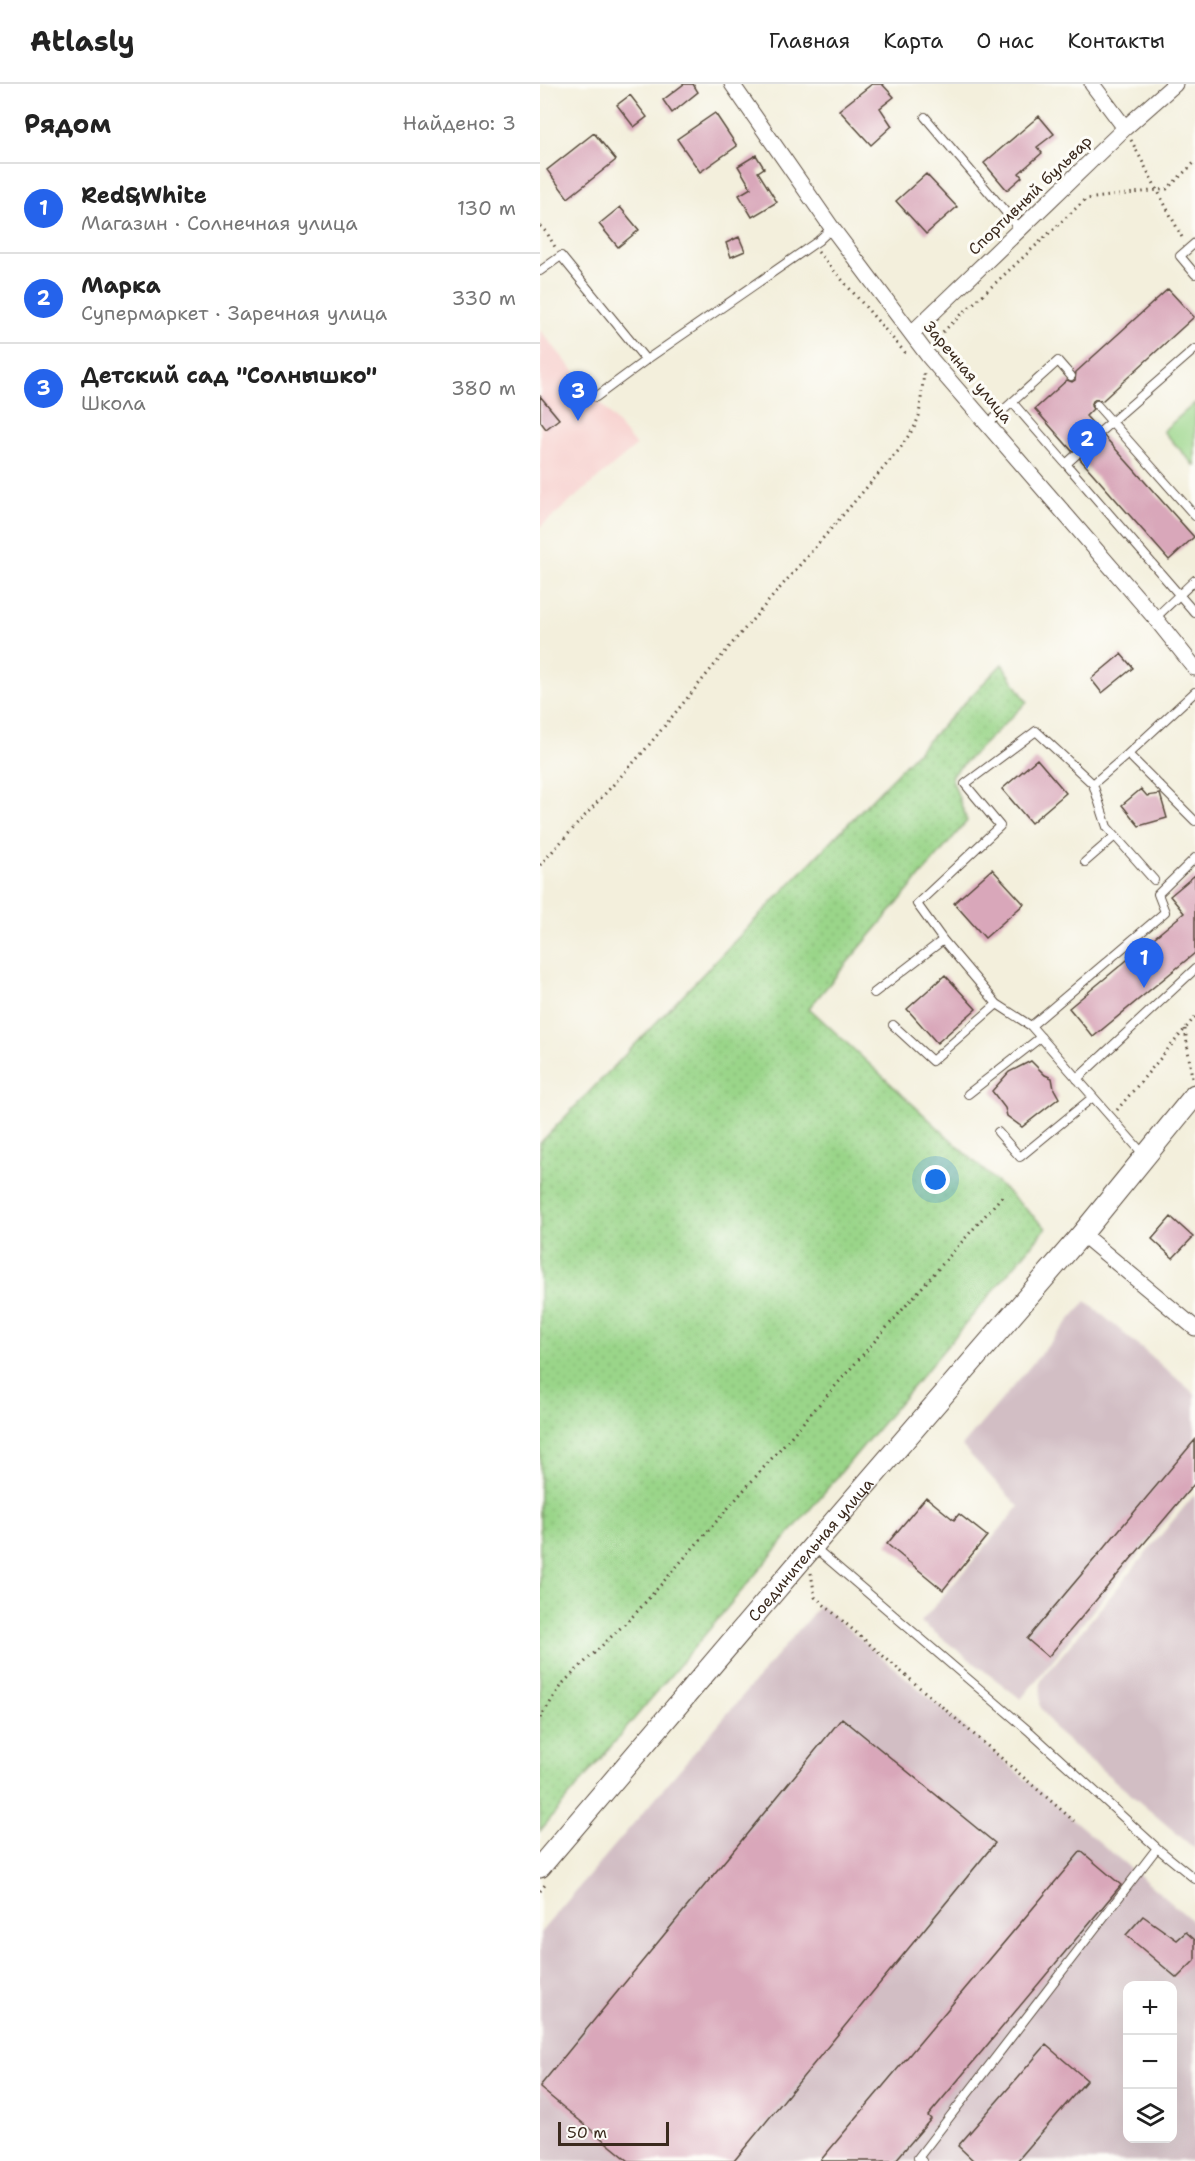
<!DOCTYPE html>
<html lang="ru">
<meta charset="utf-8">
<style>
:root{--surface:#fff;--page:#f6f6f6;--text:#222;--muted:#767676;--line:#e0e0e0;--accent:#2563eb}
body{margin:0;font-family:"Shantell Sans",sans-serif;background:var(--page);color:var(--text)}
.controls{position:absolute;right:18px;bottom:18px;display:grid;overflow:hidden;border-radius:12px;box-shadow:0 6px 24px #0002}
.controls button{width:54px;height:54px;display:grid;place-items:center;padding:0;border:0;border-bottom:2px solid var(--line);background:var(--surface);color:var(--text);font:30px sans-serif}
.scale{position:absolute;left:18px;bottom:15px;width:111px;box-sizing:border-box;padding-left:6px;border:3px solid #3b2a1e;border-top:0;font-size:16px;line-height:21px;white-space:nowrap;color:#3b2a1e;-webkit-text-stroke:4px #fdfcf7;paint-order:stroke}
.you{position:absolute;left:396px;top:1096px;width:21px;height:21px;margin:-15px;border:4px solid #fff;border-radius:50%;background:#1a73e8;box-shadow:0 0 0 9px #1a73e833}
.badge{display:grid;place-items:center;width:39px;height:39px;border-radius:50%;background:var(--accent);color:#fff;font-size:20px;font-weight:700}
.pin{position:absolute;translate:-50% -50px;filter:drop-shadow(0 2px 3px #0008)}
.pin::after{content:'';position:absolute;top:32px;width:21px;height:18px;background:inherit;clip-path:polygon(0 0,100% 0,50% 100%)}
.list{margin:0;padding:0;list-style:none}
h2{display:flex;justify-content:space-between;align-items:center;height:78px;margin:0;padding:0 24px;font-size:26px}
h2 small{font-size:20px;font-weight:400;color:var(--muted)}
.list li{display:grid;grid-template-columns:39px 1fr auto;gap:18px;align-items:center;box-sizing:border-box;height:90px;padding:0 24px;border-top:2px solid var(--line)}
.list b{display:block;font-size:22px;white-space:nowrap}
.list p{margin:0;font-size:20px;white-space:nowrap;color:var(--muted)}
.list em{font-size:20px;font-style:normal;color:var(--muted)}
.icon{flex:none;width:33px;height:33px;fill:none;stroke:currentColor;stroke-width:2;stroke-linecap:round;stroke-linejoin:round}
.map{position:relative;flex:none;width:655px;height:2077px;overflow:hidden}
header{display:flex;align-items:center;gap:36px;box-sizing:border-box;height:84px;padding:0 30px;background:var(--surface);border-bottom:2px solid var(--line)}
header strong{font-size:28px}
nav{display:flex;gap:33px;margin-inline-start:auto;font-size:21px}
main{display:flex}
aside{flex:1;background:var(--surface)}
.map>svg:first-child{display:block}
.built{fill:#f7d0ce}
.industrial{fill:#d2bec4;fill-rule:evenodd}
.green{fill:url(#green-dots);stroke:#6a8054;stroke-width:1.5}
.pitch{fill:#9ad589;stroke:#6a8054;stroke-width:1.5}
.building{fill:#d9a7ba}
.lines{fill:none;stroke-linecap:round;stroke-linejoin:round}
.lane-casing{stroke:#57483a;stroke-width:10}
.street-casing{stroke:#57483a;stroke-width:17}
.secondary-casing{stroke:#57483a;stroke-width:23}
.path{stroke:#57483a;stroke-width:3;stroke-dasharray:1.5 4.5;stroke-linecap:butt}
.lane{stroke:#fff;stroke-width:8}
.street{stroke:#fff;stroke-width:15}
.secondary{stroke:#fff;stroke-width:21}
.labels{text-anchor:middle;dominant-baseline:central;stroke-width:6;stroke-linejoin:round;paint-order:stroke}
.street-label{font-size:16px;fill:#3b2a1e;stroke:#fdfcf7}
</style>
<header>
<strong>Atlasly</strong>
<nav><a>Главная</a><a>Карта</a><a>О нас</a><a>Контакты</a></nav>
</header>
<main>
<aside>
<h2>Рядом<small>Найдено: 3</small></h2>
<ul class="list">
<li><span class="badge">1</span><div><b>Red&amp;White</b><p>Магазин · Солнечная улица</p></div><em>130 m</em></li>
<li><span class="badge">2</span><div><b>Марка</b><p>Супермаркет · Заречная улица</p></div><em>330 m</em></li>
<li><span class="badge">3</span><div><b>Детский сад &quot;Солнышко&quot;</b><p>Школа</p></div><em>380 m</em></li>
</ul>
</aside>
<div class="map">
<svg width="655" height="2077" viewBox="0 0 655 2077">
<defs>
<pattern id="green-dots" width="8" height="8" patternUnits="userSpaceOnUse" patternTransform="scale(1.5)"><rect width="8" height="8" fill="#9ad589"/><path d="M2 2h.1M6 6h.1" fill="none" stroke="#86b776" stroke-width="1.8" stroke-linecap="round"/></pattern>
</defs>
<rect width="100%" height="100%" fill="#fdfcf7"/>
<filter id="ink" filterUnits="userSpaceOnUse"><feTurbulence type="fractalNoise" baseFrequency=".0167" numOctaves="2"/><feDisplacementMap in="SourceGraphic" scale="12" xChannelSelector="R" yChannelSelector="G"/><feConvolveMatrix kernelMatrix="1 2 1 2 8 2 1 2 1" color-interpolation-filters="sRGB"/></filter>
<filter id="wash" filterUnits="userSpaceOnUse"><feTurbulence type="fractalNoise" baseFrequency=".008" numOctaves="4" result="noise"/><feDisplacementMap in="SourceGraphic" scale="24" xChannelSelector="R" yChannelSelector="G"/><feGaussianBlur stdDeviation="1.35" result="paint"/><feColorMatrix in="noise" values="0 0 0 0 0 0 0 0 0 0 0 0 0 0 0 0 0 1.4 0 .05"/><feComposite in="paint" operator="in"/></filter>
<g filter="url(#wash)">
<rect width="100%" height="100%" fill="#f3efdc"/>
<path class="built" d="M0,246L96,362L0,443Z"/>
<path class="industrial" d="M546,1217L655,1310V1401L481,1615L381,1538L479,1423L422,1362Z
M655,1410V1765L517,1648L500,1622L501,1596Z
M280,1521L655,1839V2077H0V1849ZM588,1902H632V2054H588Z"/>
<path class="green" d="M462,580L487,618L411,692L427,737L269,924L506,1144L0,1747V1059Z"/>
<path class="pitch" d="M655,319V382L623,347Z"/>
<g id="blocks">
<path class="building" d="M144,0H153L158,8L132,29L123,16Z
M332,0H342L354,13L340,24L352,42L331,61L299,26Z
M90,11L107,33L94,43L77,21Z
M175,29L197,62L160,88L137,55Z
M499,32L514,50L497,63L502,69L479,89L482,93L467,106L444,79Z
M54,49L76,76L28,114L7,86Z
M216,71L224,84L218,88L237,118L212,133L199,111L211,104L198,82Z
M386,90L417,123L386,150L356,117Z
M80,123L99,146L78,163L59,140Z
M199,153L205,167L191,173L186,159Z
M628,205L654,233L562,317L556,315L553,317L551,322L553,325L546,332L556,343L554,349L556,352L561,354L564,352L654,453L629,476L540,375L541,367L537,365L532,367L495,325L527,296L532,298L535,296L536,288Z
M0,312L19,335L6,345L0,337Z
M581,570L593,584L562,609L551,595Z
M497,675L526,709L491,739L462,705Z
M601,705L607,712L620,710L627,734L599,742L582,721Z
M452,785L484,820L445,854L414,819Z
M655,791V869L553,953L529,924L644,829L630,812Z
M405,891L436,925L397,959L367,925Z
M491,977L505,991L512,994L514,1005L519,1014L482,1043L467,1032L465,1024L452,1007L469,988Z
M631,1133L653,1153L633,1174L612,1155Z
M655,1356V1399L508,1573L487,1555Z
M386,1413L414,1436L419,1430L447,1452L403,1506L347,1460Z
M302,1634L455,1759L194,2077H89L0,2004V2002Z
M541,1767L581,1801L388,2032L391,2035L355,2077H280Z
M603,1832L637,1856L646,1848L655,1856V1876L637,1894L586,1851Z
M506,1961L547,1996L477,2077H434L418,2062Z"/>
</g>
</g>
<g filter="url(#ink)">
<use href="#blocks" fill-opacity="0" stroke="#57483a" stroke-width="1.5"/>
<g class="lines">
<g class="lane-casing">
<path id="lane" d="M385,33L480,145
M655,159L640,172L655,190
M0,187L21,172L106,276L278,157L292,144
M56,313L106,276
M472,318L526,380L536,371
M557,321L655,432
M448,340L518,277L531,292
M560,348L655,265
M526,380L655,529
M615,534L655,496
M655,608L588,670L655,737
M553,700L567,743L614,796
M545,778L575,752
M403,856L377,820L460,742L425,700L496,647L553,700L588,670
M334,909L403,856L457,920L491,942L604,1071
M353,941L392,977L457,920
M491,942L625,828L618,810L655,774
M537,995L655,885
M428,1010L501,953
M458,1048L480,1073L553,1013
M274,1463L490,1648L617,1764L655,1795
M382,2077L378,2074L617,1764"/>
</g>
<g class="street-casing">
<path id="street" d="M192,0L292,144L389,273L615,534L655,584
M552,0L585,44
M372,249L585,44L635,0
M542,1150L655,1244"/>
</g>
<g class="secondary-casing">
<g id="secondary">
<path id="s1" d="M0,1783L273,1462L542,1150L655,1011"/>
</g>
</g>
<path class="path" d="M591,56L644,157
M0,142L7,149L15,163
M278,168L368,272
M394,256L546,115L627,105L655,78
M0,781L104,667L195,556L359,366L375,342L379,332L384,289
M645,945L652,994
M577,1026L655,933
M271,1489L275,1513L534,1737
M0,1634L24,1598L95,1530L464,1110
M0,1807L5,1801"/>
<use href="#lane" class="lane"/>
<use href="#street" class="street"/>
<use href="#secondary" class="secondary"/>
</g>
</g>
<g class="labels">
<g class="street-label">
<text transform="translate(490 111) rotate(-44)">Спортивный бульвар</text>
<text transform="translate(428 288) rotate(50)">Заречная улица</text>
<text stroke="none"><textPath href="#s1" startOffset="417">Соединительная улица</textPath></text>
</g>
</g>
</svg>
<div class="controls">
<button>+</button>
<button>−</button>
<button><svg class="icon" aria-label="layers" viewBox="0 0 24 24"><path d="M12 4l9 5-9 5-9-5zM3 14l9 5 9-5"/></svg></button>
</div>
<div class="scale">50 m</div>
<div class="you"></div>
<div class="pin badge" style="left:604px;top:904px">1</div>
<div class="pin badge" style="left:547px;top:385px">2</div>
<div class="pin badge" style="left:38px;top:337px">3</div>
</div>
</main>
